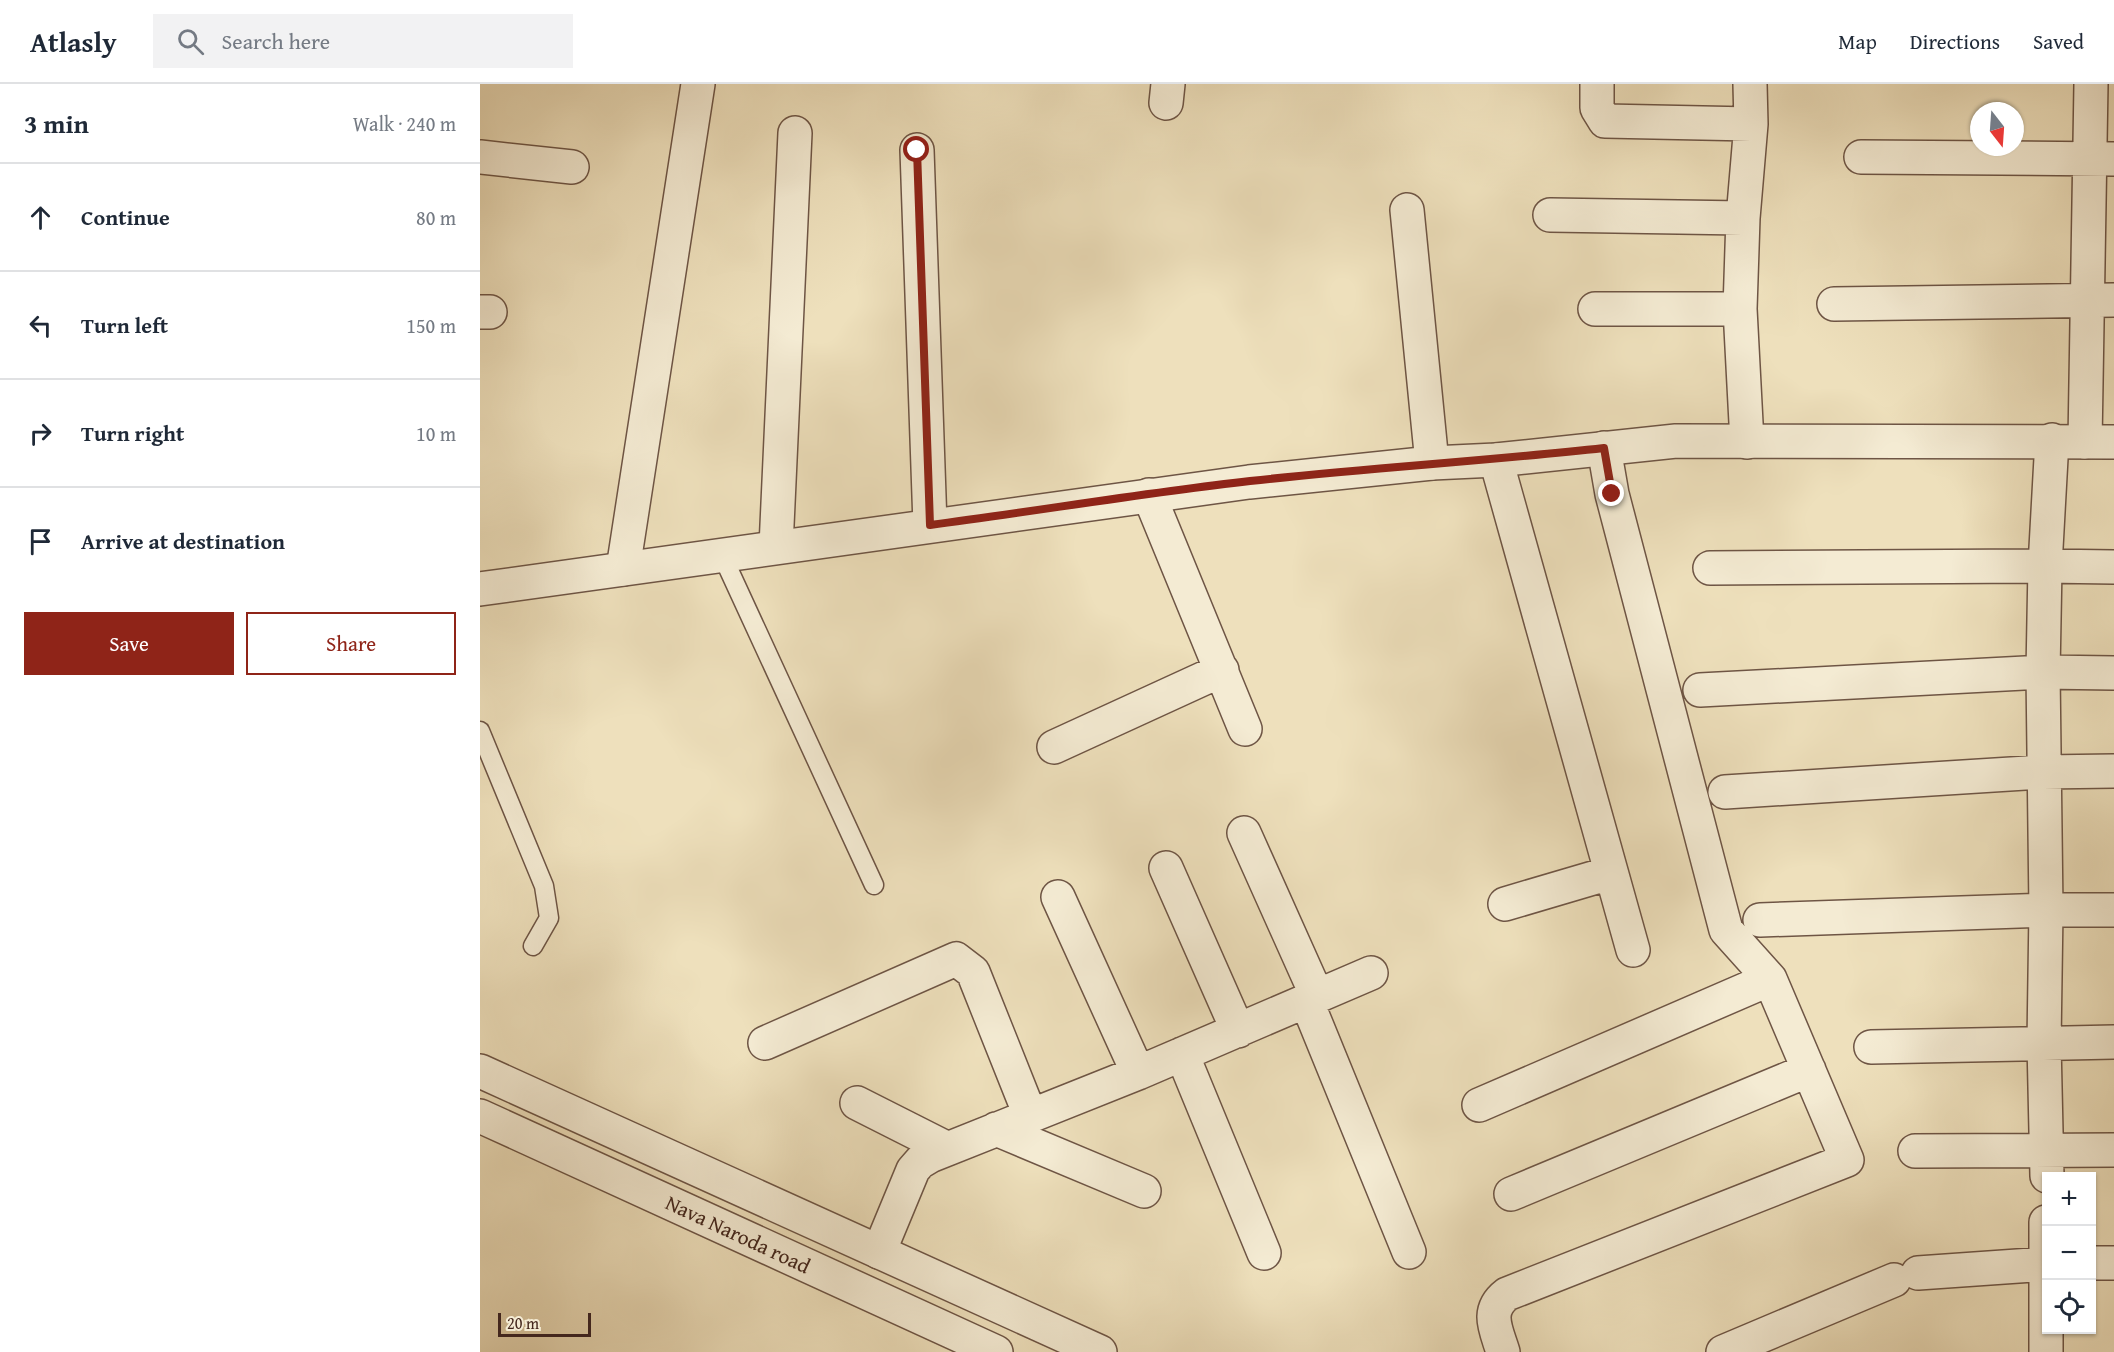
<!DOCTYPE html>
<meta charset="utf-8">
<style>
:root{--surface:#fff;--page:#f2f2f3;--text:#1f2937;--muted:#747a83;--line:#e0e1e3;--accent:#8f2418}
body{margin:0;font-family:"Gentium Book Plus",serif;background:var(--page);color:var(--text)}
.controls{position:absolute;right:18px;bottom:18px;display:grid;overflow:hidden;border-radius:0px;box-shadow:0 2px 4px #0004}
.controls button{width:54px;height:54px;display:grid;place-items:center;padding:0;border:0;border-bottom:2px solid var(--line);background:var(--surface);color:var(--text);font:30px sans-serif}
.compass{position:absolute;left:1490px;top:18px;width:54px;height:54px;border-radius:50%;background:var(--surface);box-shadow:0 2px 4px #0004;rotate:163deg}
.scale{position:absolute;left:18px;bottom:15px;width:93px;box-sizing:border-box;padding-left:6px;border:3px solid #44271d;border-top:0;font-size:16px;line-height:21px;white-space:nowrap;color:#44271d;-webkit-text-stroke:4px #f4ebd3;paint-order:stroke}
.stop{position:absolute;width:18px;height:18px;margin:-14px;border:4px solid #8f2418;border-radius:50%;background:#fff}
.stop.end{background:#8f2418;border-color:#fff;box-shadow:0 2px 6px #0008}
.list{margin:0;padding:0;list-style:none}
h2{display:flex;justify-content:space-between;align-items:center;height:78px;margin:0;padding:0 24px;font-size:26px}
h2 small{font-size:20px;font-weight:400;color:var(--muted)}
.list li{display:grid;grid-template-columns:39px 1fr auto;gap:18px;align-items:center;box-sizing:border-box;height:108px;padding:0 24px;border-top:2px solid var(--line)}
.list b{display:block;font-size:22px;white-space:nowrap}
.list em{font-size:20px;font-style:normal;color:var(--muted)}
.actions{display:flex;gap:12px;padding:18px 24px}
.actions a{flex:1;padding:14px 0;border:2px solid var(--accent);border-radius:0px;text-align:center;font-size:21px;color:var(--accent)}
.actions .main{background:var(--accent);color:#fff}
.icon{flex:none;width:33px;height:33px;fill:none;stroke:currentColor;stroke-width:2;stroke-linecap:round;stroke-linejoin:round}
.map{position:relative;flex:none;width:1634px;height:1268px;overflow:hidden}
header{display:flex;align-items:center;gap:36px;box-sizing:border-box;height:84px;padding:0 30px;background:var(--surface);border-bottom:2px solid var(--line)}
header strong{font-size:28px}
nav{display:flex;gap:33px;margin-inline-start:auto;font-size:21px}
.search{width:420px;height:54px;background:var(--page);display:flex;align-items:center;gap:15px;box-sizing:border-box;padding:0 21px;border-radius:0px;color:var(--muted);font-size:22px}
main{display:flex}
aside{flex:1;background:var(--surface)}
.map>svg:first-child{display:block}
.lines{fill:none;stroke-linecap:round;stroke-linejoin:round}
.service-casing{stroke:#6e5545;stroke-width:21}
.minor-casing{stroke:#6e5545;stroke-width:36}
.tertiary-casing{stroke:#6e5545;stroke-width:36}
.service{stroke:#f4ebd3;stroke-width:18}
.minor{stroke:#f4ebd3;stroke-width:33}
.tertiary{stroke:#f4ebd3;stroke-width:33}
.route{stroke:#8f2418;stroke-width:8}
.labels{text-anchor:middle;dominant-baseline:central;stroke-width:5;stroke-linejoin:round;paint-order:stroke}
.street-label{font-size:21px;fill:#44271d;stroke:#f4ebd3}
</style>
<header>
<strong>Atlasly</strong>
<div class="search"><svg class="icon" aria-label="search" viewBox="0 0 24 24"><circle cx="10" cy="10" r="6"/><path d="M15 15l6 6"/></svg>Search here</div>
<nav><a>Map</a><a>Directions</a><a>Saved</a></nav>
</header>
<main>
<aside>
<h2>3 min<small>Walk · 240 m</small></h2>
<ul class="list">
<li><svg class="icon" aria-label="ahead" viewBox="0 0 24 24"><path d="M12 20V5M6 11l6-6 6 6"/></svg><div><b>Continue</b></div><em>80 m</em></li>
<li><svg class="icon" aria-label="left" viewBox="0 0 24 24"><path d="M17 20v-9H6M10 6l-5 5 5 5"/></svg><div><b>Turn left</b></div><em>150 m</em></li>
<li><svg class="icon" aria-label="right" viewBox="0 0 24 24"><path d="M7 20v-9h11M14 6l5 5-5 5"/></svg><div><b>Turn right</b></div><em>10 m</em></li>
<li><svg class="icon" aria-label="arrive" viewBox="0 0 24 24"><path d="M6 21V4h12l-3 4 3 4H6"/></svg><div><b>Arrive at destination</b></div></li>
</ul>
<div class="actions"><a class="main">Save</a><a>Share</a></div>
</aside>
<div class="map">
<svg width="1634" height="1268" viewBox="0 0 1634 1268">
<rect width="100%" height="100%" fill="#eee0bc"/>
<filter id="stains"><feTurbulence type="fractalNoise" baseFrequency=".00333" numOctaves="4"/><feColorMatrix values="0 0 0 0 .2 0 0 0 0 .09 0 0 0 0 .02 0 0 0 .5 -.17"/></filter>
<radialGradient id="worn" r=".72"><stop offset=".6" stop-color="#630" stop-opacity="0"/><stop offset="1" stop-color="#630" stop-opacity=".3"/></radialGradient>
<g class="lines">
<g class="service-casing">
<path id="service" d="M242,471L394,801
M0,647L64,802L69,834L53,862"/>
</g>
<g class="minor-casing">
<path id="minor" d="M1117,0V24L1125,37L1271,40
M686,19L688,0
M437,66L450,441
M0,73L92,83
M1381,73L1634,75
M927,126L952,379
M1070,131L1263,134
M1354,220L1634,216
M1115,225H1260
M0,228H10
M1267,358L1260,225L1263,134L1271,40L1270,0
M1605,358L1611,0
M1016,376L1153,866
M669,411L765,645
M296,463L315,49
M1230,484L1565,482L1634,483
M143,485L218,0
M1220,606L1563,588L1634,589
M574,663L742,586
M1245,708L1563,688L1634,687
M764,749L837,912
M686,784L758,947
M578,813L658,989
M1025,820L1130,789
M1280,836L1566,826H1634
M827,918L929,1168
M285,959L476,875L493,888L550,1031
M1391,963L1634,958
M702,970L784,1169
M377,1019L466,1064
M999,1021L1290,895
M516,1045L664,1107
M1435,1067L1634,1066
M1567,1092L1564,959L1566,826L1563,588L1565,482L1572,356
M1031,1110L1329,986
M399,1168L433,1086L440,1078L450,1072L658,989L891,889
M1612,1179H1634
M1438,1189L1566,1180
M1023,1268C1016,1245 1005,1227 1027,1210L1367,1076L1290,895L1246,846L1132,410L1124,364
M1243,1268L1414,1196
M1566,1268V1138"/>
</g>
<g class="tertiary-casing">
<path id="tertiary" d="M0,505L769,398L952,379L1016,376L1196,357L1634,358
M0,987L620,1268
M0,1032L516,1268"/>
</g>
<use href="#service" class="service"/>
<use href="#minor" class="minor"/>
<use href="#tertiary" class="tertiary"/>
</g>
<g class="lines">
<path class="route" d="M437,66L450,441C557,427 664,409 770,397C888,384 1006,377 1124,364L1132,410"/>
</g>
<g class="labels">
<g class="street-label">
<text transform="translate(258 1150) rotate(25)">Nava Naroda road</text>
</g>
</g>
<rect width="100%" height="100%" filter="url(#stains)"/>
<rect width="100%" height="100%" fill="url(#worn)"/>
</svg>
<div class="controls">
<button>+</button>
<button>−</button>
<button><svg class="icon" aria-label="locate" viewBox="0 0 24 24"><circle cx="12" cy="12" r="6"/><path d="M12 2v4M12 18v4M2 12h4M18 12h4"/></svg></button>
</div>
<svg class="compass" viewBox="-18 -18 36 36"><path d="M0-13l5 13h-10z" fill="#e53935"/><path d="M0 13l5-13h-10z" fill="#747a83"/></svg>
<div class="scale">20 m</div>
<div class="stop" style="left:437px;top:66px"></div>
<div class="stop end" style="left:1132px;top:410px"></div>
</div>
</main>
